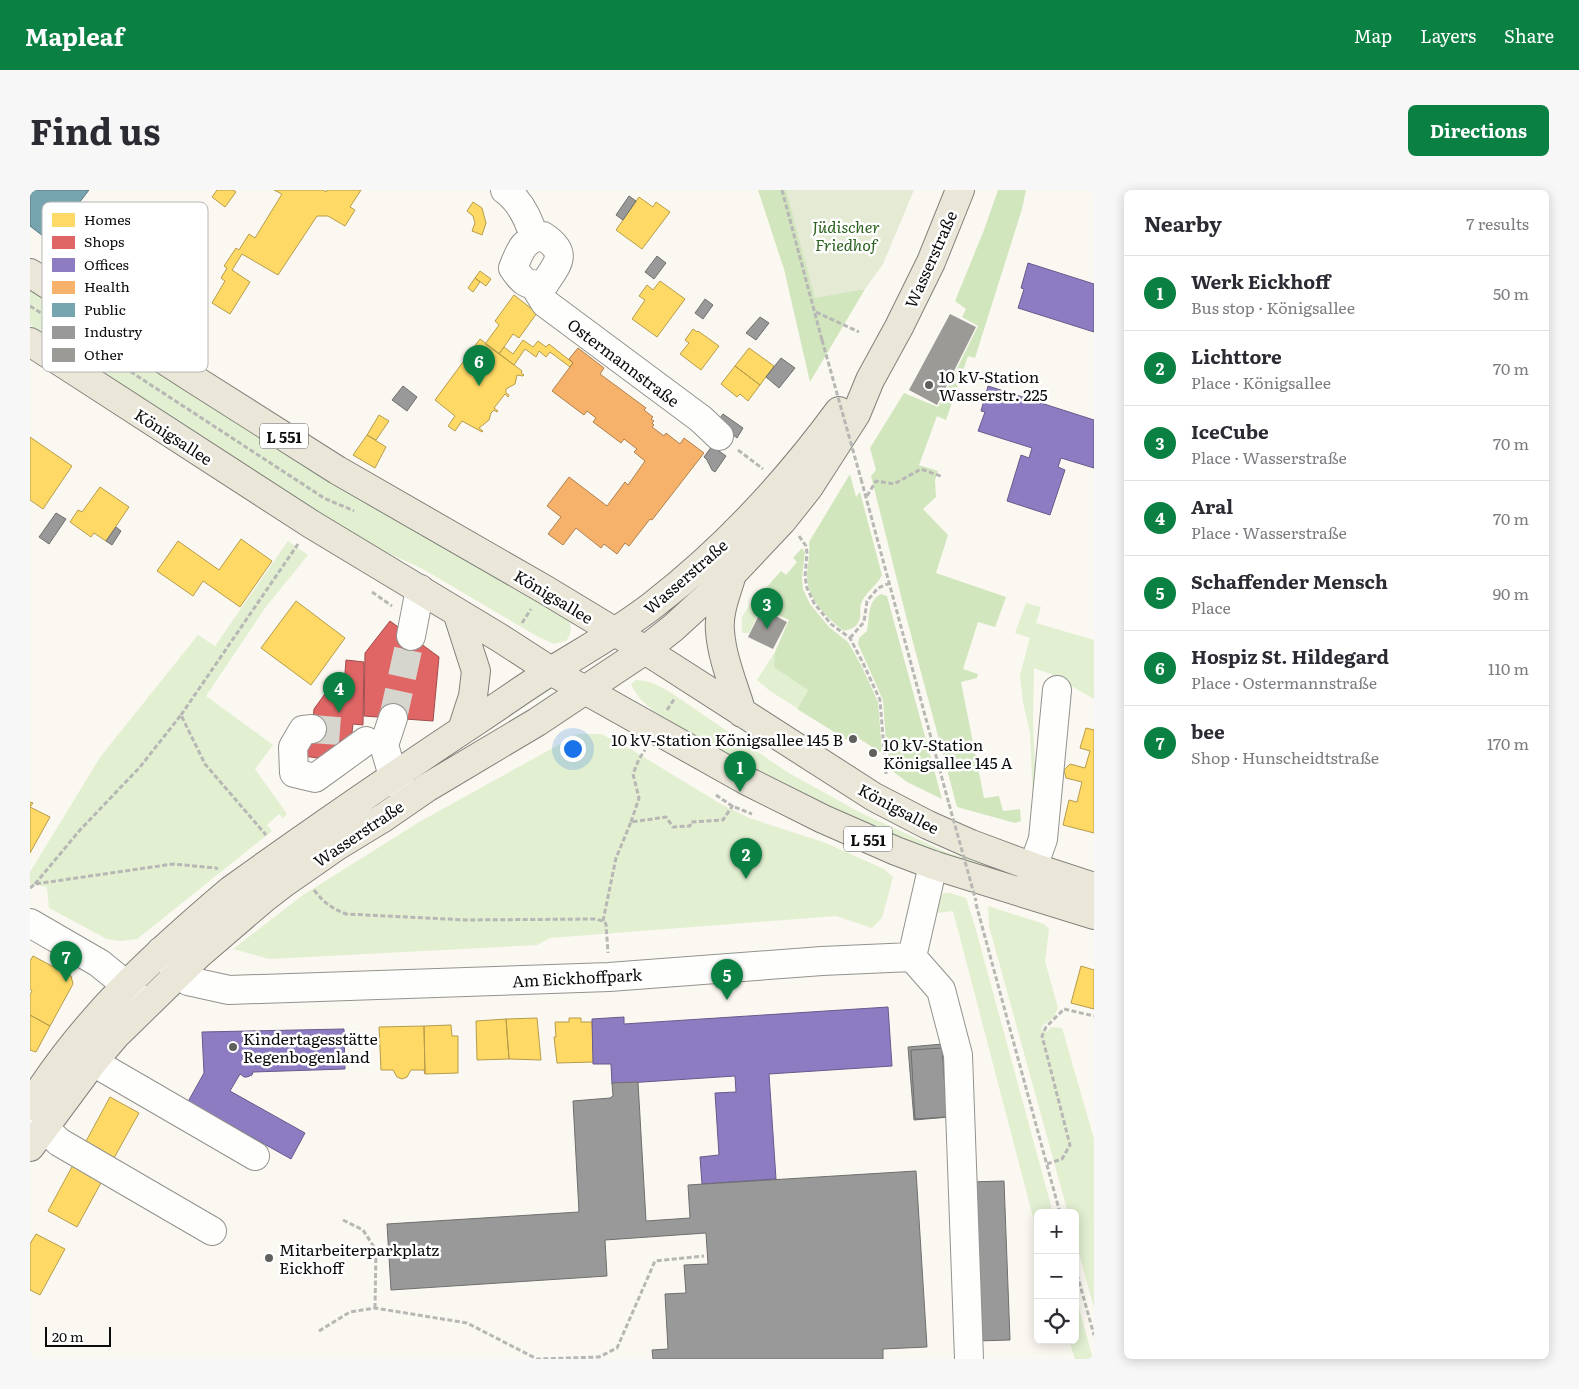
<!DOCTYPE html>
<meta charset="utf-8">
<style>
:root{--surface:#fff;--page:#f7f7f7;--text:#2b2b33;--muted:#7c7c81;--line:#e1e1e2;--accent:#0b8043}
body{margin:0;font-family:Literata,serif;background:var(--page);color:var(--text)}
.controls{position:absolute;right:15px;bottom:15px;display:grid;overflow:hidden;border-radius:8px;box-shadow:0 2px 12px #0003}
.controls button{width:45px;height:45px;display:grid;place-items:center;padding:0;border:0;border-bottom:1px solid var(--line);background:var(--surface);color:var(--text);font:25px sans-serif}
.scale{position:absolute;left:15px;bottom:12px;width:66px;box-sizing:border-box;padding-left:5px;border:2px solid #0c0c0c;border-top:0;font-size:14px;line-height:18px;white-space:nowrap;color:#0c0c0c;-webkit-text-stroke:4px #fff;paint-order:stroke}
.you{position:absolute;left:542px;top:558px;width:18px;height:18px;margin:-12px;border:4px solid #fff;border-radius:50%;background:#1a73e8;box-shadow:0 0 0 8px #1a73e833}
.badge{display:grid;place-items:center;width:32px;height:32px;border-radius:50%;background:var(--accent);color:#fff;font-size:16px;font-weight:700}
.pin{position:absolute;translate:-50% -41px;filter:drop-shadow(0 1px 2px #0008)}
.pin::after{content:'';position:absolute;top:26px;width:18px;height:15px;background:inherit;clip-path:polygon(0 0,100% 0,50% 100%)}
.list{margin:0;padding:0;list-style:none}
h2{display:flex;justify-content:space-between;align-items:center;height:65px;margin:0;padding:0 20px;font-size:21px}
h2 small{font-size:16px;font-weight:400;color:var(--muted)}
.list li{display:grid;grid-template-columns:32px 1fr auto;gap:15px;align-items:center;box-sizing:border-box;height:75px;padding:0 20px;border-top:1px solid var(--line)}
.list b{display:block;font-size:19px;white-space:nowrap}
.list p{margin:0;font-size:16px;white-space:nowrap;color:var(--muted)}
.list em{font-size:16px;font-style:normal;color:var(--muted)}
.icon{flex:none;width:28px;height:28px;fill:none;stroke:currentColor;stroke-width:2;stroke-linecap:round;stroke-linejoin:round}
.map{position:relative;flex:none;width:1064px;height:1169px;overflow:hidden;border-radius:8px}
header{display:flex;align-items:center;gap:30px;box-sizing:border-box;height:70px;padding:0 25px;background:var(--accent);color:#fff}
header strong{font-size:24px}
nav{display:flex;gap:28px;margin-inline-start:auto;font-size:18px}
.intro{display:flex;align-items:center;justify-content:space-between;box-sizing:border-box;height:120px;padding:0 30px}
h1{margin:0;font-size:35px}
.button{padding:12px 22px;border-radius:8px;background:var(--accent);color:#fff;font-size:18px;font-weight:700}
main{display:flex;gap:30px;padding:0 30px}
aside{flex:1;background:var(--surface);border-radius:8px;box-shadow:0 2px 12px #0003}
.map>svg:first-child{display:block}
.green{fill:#e2efd0}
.forest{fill:#d2e6be}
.cemetery{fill:#e5ead4}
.homes{fill:#ffd966;stroke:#b69c4b}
.shops{fill:#e06666;stroke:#a04b4b}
.offices{fill:#8e7cc3;stroke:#675a8c}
.health{fill:#f6b26b;stroke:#b0804e}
.public{fill:#76a5af;stroke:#56777e}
.industry{fill:#999;stroke:#6f6f6f}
.building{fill:#9c9a96}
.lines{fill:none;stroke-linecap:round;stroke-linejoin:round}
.minor-tunnel{stroke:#d6d5ce;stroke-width:28;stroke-dasharray:28 14;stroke-linecap:butt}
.minor-casing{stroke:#93928f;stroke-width:30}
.major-casing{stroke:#80807c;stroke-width:30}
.path{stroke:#b7b7b5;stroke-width:3;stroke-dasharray:5 2.5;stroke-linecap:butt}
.minor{stroke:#fefefd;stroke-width:28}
.major{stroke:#ebe7d8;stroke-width:28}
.path-bridge{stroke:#b7b7b5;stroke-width:3;stroke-dasharray:5 2.5;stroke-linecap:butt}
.poi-dot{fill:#5f5f5c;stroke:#fff;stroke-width:2}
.labels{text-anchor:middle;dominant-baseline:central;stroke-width:5;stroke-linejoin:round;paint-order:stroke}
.shield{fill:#fff;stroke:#555;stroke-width:1}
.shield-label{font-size:15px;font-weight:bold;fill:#0c0c0c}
.park-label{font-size:16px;font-style:italic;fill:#2a611e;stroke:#fff}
.street-label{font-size:16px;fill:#0c0c0c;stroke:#fff}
.poi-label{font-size:16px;fill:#0c0c0c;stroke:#fff;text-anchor:start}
.key{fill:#fff;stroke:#b6b6b6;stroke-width:1}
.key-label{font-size:14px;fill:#0c0c0c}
</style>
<header>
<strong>Mapleaf</strong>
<nav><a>Map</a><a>Layers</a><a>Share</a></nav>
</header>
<div class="intro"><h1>Find us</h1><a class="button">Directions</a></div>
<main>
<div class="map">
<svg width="1064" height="1169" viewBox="0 0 1064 1169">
<rect width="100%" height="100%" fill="#faf8f0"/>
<path class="green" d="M0,95L533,423C541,432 544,441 536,451L524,454L505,445L391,378L340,355L0,135Z
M258,351L278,365L235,418L176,506L243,555L225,579L257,624L253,628L249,624L237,635L242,641L107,749L90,751L77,749L19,718L17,697L0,694V682L71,566L168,445L185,456Z
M735,399L729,410L732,417L719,443H712V427L721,413Z
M996,413L1011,417L1006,433L1064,450V509L1021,484L1004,478L1003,535L1008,629L1004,631L1000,543L993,512L990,485L1000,448L985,443Z
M745,462V477L778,500L767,518L740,501L727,490Z
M606,490C619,490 629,496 640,502L757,582L829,622L916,662L1064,708V714C1015,698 965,684 916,666C838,638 764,601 691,561C665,547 612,522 601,494Z
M548,544H571L594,555L689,613L719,628L793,652L854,679L863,687L852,728L842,738L806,726L520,748L507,755L239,769L203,759L273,705L391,631Z
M913,703H920L936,708L946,740L1023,1023H1008V1046L923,721L907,723L910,708Z
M958,716L1014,734L1019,739L1015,771L1028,818L1024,827L1013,835L1011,839L1017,842L1021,837L1032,838L1064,949V1118L1045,1049V1023H1038L959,736Z
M1045,1104L1063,1169H1045L1039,1150H1045Z"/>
<path class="forest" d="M728,0H760L785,107L835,99L780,192L754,79Z
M968,0H996L992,19L945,168L938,166L916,230L907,226L889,275L908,281L905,290L906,307L893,319L918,345L906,383L976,407L965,437L948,432L933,479L948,484L947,488L931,492L954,608L969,606L973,621L990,619L991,631L985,633L927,617L876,426L841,286L846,280L840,258L874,203L908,217L948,136L932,127L936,119L925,111L954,40Z
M820,284L826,307L830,302L852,385C847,396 835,402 831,414C829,421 832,427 828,433C824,439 820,439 814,441C796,427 776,408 777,384C778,373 780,363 779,352Z
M772,358L775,362L772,387L773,399L780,414L799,437L818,452L831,475L848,512L852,561L850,562L822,544L817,550L767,519L778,500L744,477L745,462L759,430L732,417L729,410L735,399L751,381L756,385L767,372L763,368Z
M851,404L857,406L912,609L877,592L861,580L856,552L853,510L828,454L829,448L837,441C840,427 837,411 851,404Z"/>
<path class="cemetery" d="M756,0H884L853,74L835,99L785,108Z"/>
<path class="homes" d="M187,0H203L206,2L195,17L182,7Z
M244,0H293L296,2L297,0H331L320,17L325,20L315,36L298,26H287L248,85L212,64L202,80L220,92L200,124L182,113L195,91L191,88L197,78L194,76L206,58L209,60L219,44L225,48L252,4Z
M609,7L623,17L626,12L640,22L612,59L586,40Z
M443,12L452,18L456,33L452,45L442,41L445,33L443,26L437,21Z
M450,81L461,89L456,96L445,88Z
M445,88L450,92L443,102L438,98Z
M630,91L655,109L627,147L602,129L615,110L609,106L617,95L623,100Z
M484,105L507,123L489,148L483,144L469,164L455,154L469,135L465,131Z
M663,139L667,142L668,141L689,156L671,180L650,164L659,153L655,150Z
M450,149L492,181L491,183L494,185L493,186L487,185L485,194L476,199V203L479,205L478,207L475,204L464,218L468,221L467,222L464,220L461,223L459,230L449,238L453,241L452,242L432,231L425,241L418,236L425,226L405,210Z
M493,150L503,157L508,151L516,157L519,154L543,173L540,177L520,162L516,167L509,161L506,167L495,159L484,175L469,164L474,157L483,164Z
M719,158L744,176L730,195L705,176Z
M705,176L730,195L718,211L710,204L707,207L691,194Z
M349,225L359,231L346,250L337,245Z
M337,245L356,257L345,278L323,265Z
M0,247L42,276L13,319L0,310Z
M70,297L99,317L76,351L64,343L61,347L40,332L48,320L52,322Z
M211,349L242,371L210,417L173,391L163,406L127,381L148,351L189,380Z
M266,411L315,448L281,495L231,458Z
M1056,538L1064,540V643L1033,635L1039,610L1047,612L1052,592L1036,588L1034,580L1040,574L1055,578L1060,561L1050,558Z
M0,612L3,613L0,617L20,627L0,663Z
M3,766L41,786L43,794L20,836L0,825V805L2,801L0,799V771Z
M1051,776L1064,780V819L1041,813Z
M0,825L20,836L6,862L0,860Z
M507,828L511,870L479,869L476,829Z
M539,828H551V832H562L564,872L527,873L524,847H526L525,832H539Z
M476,829L479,869L447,870L446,831Z
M421,835L422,846H428V883L395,884L394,836Z
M394,836L395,884L394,880H381L377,887L372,889L367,887L363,880H351L349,837Z
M80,907L109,923L84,968L55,953Z
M43,975L72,991L47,1037L18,1021Z
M6,1044L35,1059L10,1105L0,1100V1054Z"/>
<path class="shops" d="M360,431L409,467L403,531L334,526L335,463Z
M316,470L334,472L333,535L323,534L321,551H310L309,566L303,570L273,566L282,539L284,519L302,494L314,495Z"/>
<path class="offices" d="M998,73L1064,94V142L988,118L994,99L991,98Z
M958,196L1064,230V278L1031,268L1028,277L1035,280L1020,325L977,311L991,265L999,268L1002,258L948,241L955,222L951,221Z
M858,817L862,876L739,884L746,989L672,994L670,967L689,965L685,903L706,902L705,886L582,894L581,874H563L562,829L594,827V834Z
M314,839L315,879L223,882L222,885L217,887H214L210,884L200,901L275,943L261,969L186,927L182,933L155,917L174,883L172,842Z"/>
<path class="health" d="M548,158L574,178L570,184L616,218L614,220L623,227L621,229L624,231L622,233L624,235L622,237L634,246L636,243L650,254L654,248L674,263L622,330L620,329L599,356L595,353L587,364L574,354L571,358L546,338L533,355L518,344L531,327L517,316L539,287L577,316L595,292L598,295L615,271L604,262L607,259L594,249L591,253L563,232L566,228L557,221L554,225L522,201L543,173L539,169Z"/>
<path class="public" d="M0,0H59L49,13L47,19L28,44L13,46L0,36Z"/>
<path class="industry" d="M599,6L606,11L593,30L586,25Z
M627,66L636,73L624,89L615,82Z
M675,109L683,115L673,129L665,123Z
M730,127L739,133L726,150L716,143Z
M751,168L765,178L749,198L736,187Z
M373,196L387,207L377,221L362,210Z
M693,224L713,238L707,248L687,232Z
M682,256L696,266L685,282L682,280L677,270L674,267Z
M26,323L36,329L19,354L9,347Z
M86,337L91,341L82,355L76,351Z
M913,854L919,927L884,930L878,857Z
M912,858L917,927L885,929L881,860Z
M608,892L616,1031L660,1028L658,995L886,981L897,1157L853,1159V1169H623L622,1160L638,1159L635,1104L656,1103L654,1075L678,1074L676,1043L575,1050L577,1086L361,1100L357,1034L549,1022L543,911L580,908L583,906L582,893Z
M974,991L980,1150L946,1151L940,992Z"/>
<path class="building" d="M920,124L946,137L907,215L879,200Z
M732,419L757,432L743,459L718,447Z"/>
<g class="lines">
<path class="minor-tunnel" d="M363,528L381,446
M282,539L322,542"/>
<g class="minor-casing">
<path id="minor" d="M475,0C490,11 499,30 504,47
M513,46C539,63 528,73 515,93C497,97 493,92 483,78C490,61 493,49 513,46Z
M504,95L515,113L671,229L689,246
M381,446L390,399
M363,528L354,555L363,586L379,609
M282,539L273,540L263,557L264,583L285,588L336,551
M1003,677L1013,649L1027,500
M0,733L69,773L95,794L112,813
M131,761L149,783L158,791L199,800L579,787L792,771L882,767L903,675
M882,767L911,800L928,865L939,1169
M63,872L225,966
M8,915C7,934 16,939 29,952L182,1041"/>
</g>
<g class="major-casing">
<path id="major" d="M0,83L162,188L307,280L514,399L615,460L844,607L898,635L941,654L1003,677L1064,697
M0,152L281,334L470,448L521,481L717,591L793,629L866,661L903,675L1064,725
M702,384C697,402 688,422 690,441C692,469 704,496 712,523
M427,422L446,481L443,506L432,540
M0,916C55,828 123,766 201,700C283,641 366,584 449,529C473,513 497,496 521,481C555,460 591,440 623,415C694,360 756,293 809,221
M0,957L63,872L86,845L169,764L232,710L254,693L307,656L353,628L398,597L507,532L615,460L643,438L702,384L752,331L779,297L826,224L840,190L869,137L901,72L930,0"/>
</g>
<path class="path" d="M752,0L792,150
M0,116L294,308L324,321
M786,122L829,142
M708,260L733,279
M831,289L919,614
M837,306L846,291L864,294L891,279L913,287
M769,346L776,356L777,363L775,387L777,398L784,413L801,434L820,448L833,473L850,510L856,584
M342,402L362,416
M492,433L501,419
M820,448L834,432L837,411L848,398L860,393
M637,520L645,508
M151,525L268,354
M686,605L702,616L722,624
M601,632L609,608L603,584L609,569L615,560
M5,694L50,640L110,577L151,525L175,574L236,645
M0,698L5,694L143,674L186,678L188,679
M284,700C294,713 301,718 316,724L436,730L565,729L573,731L576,734L578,763
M946,714L1030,1023
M573,731L586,668L601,632L636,627L643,637L660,636L661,632L693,630L703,615
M1017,974L1032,969L1040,955L1012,846L1016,837L1034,819L1064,826
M313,1030L333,1040L346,1060L359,1062
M1045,1077L1064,1145
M345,1118L346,1060
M289,1141L320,1122L345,1118L437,1133L507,1169L569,1167L587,1158L625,1071L674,1066"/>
<use href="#minor" class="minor"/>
<use href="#major" class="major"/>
<path class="path-bridge" d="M792,150L831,289
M919,614L946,711"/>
</g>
<g class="poi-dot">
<circle cx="899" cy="195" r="5"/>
<circle cx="823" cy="549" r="5"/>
<circle cx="843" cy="563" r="5"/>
<circle cx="203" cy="857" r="5"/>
<circle cx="239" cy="1068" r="5"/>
</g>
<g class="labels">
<g class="shield">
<rect x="230" y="233.5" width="48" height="25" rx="4"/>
<rect x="814" y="636.5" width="48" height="25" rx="4"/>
</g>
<g class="shield-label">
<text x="254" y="246">L 551</text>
<text x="838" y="649">L 551</text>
</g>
<g class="park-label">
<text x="816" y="36">Jüdischer<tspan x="816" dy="18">Friedhof</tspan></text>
</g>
<g class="street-label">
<text transform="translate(900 69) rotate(-66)">Wasserstraße</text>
<text transform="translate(594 172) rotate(37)">Ostermannstraße</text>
<text transform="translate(144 246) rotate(33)">Königsallee</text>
<text transform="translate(655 386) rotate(-41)">Wasserstraße</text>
<text transform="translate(524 406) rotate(31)">Königsallee</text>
<text transform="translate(869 618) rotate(28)">Königsallee</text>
<text transform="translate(328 643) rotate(-34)">Wasserstraße</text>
<text transform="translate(547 787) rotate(-3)">Am Eickhoffpark</text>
</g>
<g class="poi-label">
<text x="909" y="186">10 kV-Station<tspan x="909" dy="18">Wasserstr. 225</tspan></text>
<text x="813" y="549" text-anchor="end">10 kV-Station Königsallee 145 B</text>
<text x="853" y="554">10 kV-Station<tspan x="853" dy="18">Königsallee 145 A</tspan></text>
<text x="213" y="848">Kindertagesstätte<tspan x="213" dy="18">Regenbogenland</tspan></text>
<text x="249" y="1059">Mitarbeiterparkplatz<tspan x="249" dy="18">Eickhoff</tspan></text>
</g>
</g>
<rect x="12" y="12" width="166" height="170" rx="8" class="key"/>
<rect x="22" y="23" width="23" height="14" fill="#ffd966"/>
<rect x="22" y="46" width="23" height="13" fill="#e06666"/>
<rect x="22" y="68" width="23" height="14" fill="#8e7cc3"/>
<rect x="22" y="91" width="23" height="13" fill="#f6b26b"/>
<rect x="22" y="113" width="23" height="14" fill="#76a5af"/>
<rect x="22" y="136" width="23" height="13" fill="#999"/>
<rect x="22" y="158" width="23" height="14" fill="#9c9a96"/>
<g class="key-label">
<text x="54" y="35">Homes</text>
<text x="54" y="57">Shops</text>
<text x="54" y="80">Offices</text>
<text x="54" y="102">Health</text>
<text x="54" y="125">Public</text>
<text x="54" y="147">Industry</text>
<text x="54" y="170">Other</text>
</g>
</svg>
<div class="controls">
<button>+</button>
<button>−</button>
<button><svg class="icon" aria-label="locate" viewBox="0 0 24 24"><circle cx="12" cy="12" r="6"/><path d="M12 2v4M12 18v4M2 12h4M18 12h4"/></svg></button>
</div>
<div class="scale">20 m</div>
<div class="you"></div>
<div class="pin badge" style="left:710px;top:602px">1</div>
<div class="pin badge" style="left:716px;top:689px">2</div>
<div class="pin badge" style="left:737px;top:439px">3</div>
<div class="pin badge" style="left:309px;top:523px">4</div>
<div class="pin badge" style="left:697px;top:810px">5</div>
<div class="pin badge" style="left:449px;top:196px">6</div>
<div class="pin badge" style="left:36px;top:792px">7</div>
</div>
<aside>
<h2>Nearby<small>7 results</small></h2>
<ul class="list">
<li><span class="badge">1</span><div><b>Werk Eickhoff</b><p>Bus stop · Königsallee</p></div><em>50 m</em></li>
<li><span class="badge">2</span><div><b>Lichttore</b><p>Place · Königsallee</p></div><em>70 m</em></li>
<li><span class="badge">3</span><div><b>IceCube</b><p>Place · Wasserstraße</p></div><em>70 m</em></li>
<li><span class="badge">4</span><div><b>Aral</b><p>Place · Wasserstraße</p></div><em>70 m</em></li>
<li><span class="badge">5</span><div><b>Schaffender Mensch</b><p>Place</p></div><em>90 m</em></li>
<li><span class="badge">6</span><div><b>Hospiz St. Hildegard</b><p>Place · Ostermannstraße</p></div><em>110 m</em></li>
<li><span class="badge">7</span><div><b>bee</b><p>Shop · Hunscheidtstraße</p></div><em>170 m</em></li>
</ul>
</aside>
</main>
